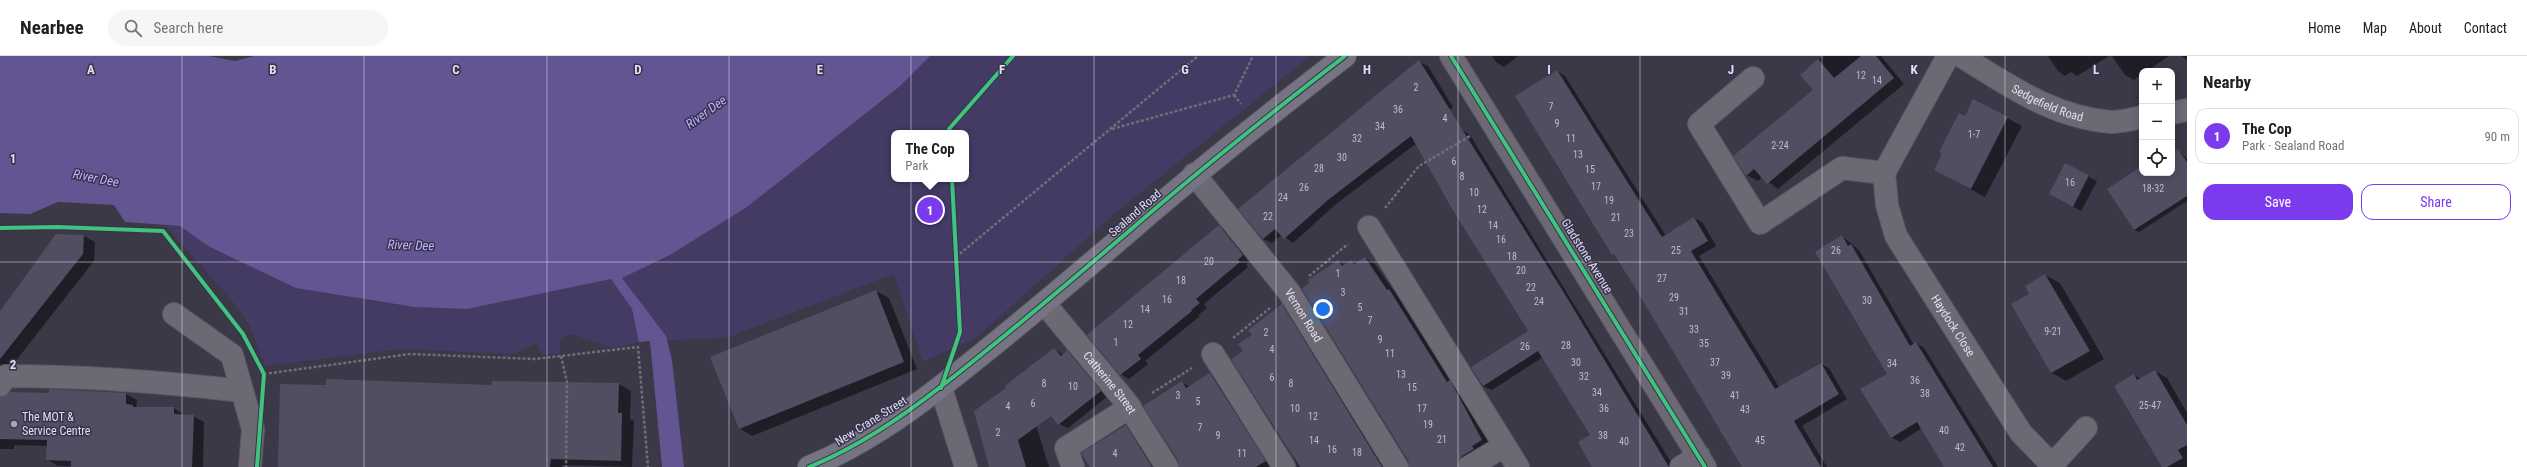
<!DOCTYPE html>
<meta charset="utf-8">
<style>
:root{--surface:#fff;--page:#f6f6f6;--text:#202124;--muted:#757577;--line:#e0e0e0;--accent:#7c3aed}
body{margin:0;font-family:"Roboto Condensed",sans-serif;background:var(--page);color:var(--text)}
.controls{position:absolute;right:12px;top:12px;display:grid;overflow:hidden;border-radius:8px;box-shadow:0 2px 10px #0003}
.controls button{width:36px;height:36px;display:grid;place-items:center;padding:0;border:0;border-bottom:1px solid var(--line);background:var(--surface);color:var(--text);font:20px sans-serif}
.you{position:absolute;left:1323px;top:253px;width:14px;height:14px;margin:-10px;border:3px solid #fff;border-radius:50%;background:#1a73e8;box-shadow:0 0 0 6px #1a73e833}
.badge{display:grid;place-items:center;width:26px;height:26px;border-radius:50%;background:var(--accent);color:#fff;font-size:13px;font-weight:700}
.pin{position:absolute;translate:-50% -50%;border:2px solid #fff;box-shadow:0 1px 4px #0006}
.popup{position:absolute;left:891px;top:74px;width:78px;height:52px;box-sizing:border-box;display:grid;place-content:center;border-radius:8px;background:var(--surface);filter:drop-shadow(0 1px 3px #0005);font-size:13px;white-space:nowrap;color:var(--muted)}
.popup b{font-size:15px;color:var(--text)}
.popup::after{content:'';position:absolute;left:50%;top:100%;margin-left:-8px;border:8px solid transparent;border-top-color:var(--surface)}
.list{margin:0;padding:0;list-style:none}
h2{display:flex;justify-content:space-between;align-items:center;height:52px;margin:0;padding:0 16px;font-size:17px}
h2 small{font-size:13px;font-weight:400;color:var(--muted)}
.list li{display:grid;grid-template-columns:26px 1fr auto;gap:12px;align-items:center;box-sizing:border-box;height:56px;margin:0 8px 8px;padding:0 8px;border:1px solid var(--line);border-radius:12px}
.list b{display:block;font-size:15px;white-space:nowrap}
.list p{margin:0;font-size:13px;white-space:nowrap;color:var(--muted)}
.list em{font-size:13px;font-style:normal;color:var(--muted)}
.actions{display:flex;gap:8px;padding:12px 16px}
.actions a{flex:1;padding:9px 0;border:1px solid var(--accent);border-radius:12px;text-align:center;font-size:14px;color:var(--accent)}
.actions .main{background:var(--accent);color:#fff}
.icon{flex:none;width:22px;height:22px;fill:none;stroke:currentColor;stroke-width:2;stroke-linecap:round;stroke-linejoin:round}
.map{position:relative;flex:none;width:2187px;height:411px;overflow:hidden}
header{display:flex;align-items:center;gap:24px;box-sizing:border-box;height:56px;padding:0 20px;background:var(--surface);border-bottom:1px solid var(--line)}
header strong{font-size:19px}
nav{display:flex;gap:22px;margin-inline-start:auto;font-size:14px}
.search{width:280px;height:36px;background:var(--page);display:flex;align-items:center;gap:10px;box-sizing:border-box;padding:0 14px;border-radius:22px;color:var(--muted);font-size:15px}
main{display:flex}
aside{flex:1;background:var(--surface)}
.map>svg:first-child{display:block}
.green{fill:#443b65;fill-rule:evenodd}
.water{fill:#625592}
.shadow{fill:#0007}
.building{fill:#524e62}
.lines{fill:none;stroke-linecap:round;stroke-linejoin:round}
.minor-casing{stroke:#595663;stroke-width:24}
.major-casing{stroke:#595663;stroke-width:24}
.path{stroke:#706e77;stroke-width:2.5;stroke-dasharray:3 2;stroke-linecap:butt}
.minor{stroke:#6c6974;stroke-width:22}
.major{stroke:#767482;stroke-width:22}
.cycleway-casing{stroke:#37324d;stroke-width:6}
.cycleway{stroke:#40c37c;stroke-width:4}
.grid{fill:none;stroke:#e1dff0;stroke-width:1;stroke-opacity:0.55}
.poi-dot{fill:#a7a5b5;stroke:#37324d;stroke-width:1.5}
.labels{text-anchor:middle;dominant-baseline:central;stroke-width:3;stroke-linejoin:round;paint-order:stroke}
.number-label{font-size:10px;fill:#bdbbcc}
.street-label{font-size:12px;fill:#e1dff0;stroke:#37324d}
.poi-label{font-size:12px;fill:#e1dff0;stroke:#37324d;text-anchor:start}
.water-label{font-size:13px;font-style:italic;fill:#c1b3fe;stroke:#37324d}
.grid-label{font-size:13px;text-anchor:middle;font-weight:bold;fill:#e1dff0;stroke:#37324d;stroke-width:3;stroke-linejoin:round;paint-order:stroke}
</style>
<header>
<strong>Nearbee</strong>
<div class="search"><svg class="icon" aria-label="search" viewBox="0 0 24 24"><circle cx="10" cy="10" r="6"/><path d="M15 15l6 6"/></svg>Search here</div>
<nav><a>Home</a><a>Map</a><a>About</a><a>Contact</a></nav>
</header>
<main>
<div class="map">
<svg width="2187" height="411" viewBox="0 0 2187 411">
<rect width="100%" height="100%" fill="#3b3847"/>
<path class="green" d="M930,0H1310L1115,157L977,281L923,306L894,218L726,282L667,284L622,222L670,199L747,151L899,31ZM894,77H966V123H894Z
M166,170H180L208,190L364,244L414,251L467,253L611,223L632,253L639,286L614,292L571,278L561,282L559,297L542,299L537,287L514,298L400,293L265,310L249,268L230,242Z"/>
<path class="water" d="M0,0H209L235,5L254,0H930L899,31L747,151L670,199L622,222L666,280L672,304L684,411H662L650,285L639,286L632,253L611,223L467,253L414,251L296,232L208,190L180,170L125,166L114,149L58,146L30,158L0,157Z"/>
<path class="shadow" d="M1492,0H1518L1504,11L1496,6Z
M1823,0H1881L1904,28L1778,133L1762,121L1758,125L1747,119L1814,34L1801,19Z
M2048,0H2109L2077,20L2071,16L2065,20L2058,15Z
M2112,0H2169L2147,15H2142V18L2134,24L2125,19Z
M2181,0H2187V4Z
M1419,6L1428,10L1453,51L1418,79L1421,84L1336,148L1293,187L1282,179L1272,187L1263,183Z
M1557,15L1565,20L1666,180L1694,162L1703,167L1716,190L1699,200L1779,331L1821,308L1829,312L1847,343L1802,370L1827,411H1743Z
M1974,44L2022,70L1985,141L1950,122L1965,61Z
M1462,74L1470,79L1674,411H1612L1543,301L1492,334L1483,330L1529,275Z
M2178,94L2187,103V145L2139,176L2134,174L2142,112V117H2172V98Z
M2066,108L2097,125L2081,155L2058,143Z
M1219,170L1227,175L1251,204L1246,209L1248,211L1204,248L1207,252L1198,259L1200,260L1145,305L1148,308L1129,323L1121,318Z
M56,179L84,180L95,186L94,205L0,325V257Z
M1842,180L1859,194L1914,289L1916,287L1924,292L1998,411H1946L1922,372L1900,386L1892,382L1862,334L1889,318Z
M1365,202L1374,207L1397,239L1452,327L1458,330L1492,392L1466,411H1410L1339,206L1344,209L1351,205L1356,208Z
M2045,219L2060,227L2104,303L2066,325L2052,317L2013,249L2031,238Z
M876,235L889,242L917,313L752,380L739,372Z
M1282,249L1290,254L1387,411H1298L1245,296L1254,279Z
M1054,293L1063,299L1067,296L1076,301L1108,340L1068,372L1059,368Z
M2155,315L2167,322L2187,357V411H2163L2134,319L2141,323Z
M1210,318L1218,323L1274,411H1179L1182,326L1190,331Z
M493,326L619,328L631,335L630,363L634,365L632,411L562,409V411H279L492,330Z
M1024,331L1049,411H992Z
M126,338L137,344L136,352H174L184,359L193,360L204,366L203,411L58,410L48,404V390L14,389V393H0V342Z
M1126,370L1134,375L1157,411H1091Z"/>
<path class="building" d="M1861,0H1876L1894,22L1767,128L1754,113L1746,120L1733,100L1813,34L1800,19L1818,3L1834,22Z
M1419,4L1564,237L1669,411H1592L1578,386L1590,379L1538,295L1483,330L1471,311L1528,275L1451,151L1411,80L1328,144L1284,183L1275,173L1263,183L1238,153Z
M1557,14L1662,181L1694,161L1708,185L1691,195L1775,333L1821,307L1839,338L1794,365L1821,411H1742L1634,230L1614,198L1612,199L1515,40Z
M1973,43L2008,61L1971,133L1934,114L1942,97L1939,96L1959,57L1965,60Z
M2178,93L2187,106V140L2134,174L2107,133L2142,110V117H2172V97Z
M2065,107L2089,119L2073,151L2049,138Z
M1219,169L1243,199L1238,204L1240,206L1196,243L1200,247L1191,254L1192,255L1138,299L1141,303L1120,319L1087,279Z
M56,178L84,179L83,198L0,303V255Z
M1842,179L1848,190L1851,188L1910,290L1916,286L1993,411H1944L1917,366L1891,382L1860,333L1887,318L1815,196Z
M1365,201L1387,234L1389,233L1447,326L1450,324L1482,384L1472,390L1474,393L1462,400L1457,411H1409L1408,404L1302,233L1310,226L1308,224L1338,204L1342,210L1351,204L1354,208Z
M2045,218L2090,295L2051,317L2011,248L2029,238L2025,230Z
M876,234L904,306L739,373L710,301Z
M1282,248L1382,411H1300L1231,303L1243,295L1238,288L1252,279L1248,274Z
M1054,292L1061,300L1067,294L1101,335L1058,369L1051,360L1018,384L1026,411H989L974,355L1006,332L1005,330L1020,318Z
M2155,314L2187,369V389L2178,394L2183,402L2167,411H2162L2114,330L2134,318L2137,324Z
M1210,317L1266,405L1256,411H1179L1178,404L1143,350L1182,325L1186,332Z
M326,323L491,329L492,325L619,327L618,357H622L621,405L551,403L550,411H278L280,328L326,329Z
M49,333L126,337V348L133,349V351H174V358L194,359L192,411H71V405L46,404L47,384L0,383V341L10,336L49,337Z
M1126,369L1152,411H1090L1081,397Z"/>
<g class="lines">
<g class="minor-casing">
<g id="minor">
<path d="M1451,0L1705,411"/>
<path id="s1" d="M1948,0L1884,117L1887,149L1896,180L2021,377L2054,411"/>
<path id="s2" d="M1961,0C2008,29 2054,62 2112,66C2121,66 2132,63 2142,61"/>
<path d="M1753,22L1699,68L1760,167L1842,112L1884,117"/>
<path d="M2172,57L2187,54"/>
<path id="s3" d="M1194,118L1289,236L1397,411"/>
<path d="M1369,171L1518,411"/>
<path id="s4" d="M1045,248L1126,346L1167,411"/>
<path d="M174,258L232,299L253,373L250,411"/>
<path d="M1213,298L1284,411"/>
<path d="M0,329L6,320C85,320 164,326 242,335"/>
<path d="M941,332L966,411"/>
<path d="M2052,409L2086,372"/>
<path d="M1073,411L1066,392L1130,351"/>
<path d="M1469,411L1504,390"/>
<path d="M1681,411L1699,400"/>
</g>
</g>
<g class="major-casing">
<path id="major" d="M809,411C873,385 929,341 982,298C1032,258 1080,217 1128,176C1198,115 1271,57 1345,0"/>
</g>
<path class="path" d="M1234,39L1241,48
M1112,73L1234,39L1253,0
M1385,152L1419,110L1470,80
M956,201L1198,0
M1309,220L1348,188
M1233,282L1270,252
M561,300L567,326L566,411
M264,318L410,298L535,303L638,291L648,411
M1152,337L1192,312"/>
<use href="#minor" class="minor"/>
<use href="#major" class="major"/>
<g class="cycleway-casing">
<path id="cycleway" d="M1451,0L1705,411
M950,77L949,73L1013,0
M0,172L57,171L163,175L243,278L264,318L257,411
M941,332L960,276L952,123
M809,411C873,385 929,341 982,298C1032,258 1080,217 1128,176C1198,115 1271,57 1345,0"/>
</g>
<use href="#cycleway" class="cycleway"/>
</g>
<path class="grid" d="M182,0V411M364,0V411M547,0V411M729,0V411M911,0V411M1094,0V411M1276,0V411M1458,0V411M1640,0V411M1822,0V411M2005,0V411M0,206H2187"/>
<circle class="poi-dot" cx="14" cy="368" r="4"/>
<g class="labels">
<g class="number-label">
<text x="1861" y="19">12</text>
<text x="1877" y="24">14</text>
<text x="1416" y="31">2</text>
<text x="1551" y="50">7</text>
<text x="1398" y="53">36</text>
<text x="1445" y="62">4</text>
<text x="1557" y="67">9</text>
<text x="1380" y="70">34</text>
<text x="1974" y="78">1-7</text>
<text x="1357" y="82">32</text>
<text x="1571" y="82">11</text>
<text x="1780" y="89">2-24</text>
<text x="1578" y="98">13</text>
<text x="1342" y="101">30</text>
<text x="1454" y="105">6</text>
<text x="1319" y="112">28</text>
<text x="1590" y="113">15</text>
<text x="1462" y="120">8</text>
<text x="2070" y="126">16</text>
<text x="1596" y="130">17</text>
<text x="1304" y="131">26</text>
<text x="2153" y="132">18-32</text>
<text x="1474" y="136">10</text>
<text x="1283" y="141">24</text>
<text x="1609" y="144">19</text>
<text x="1482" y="153">12</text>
<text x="1268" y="160">22</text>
<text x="1616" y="161">21</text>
<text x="1493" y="169">14</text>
<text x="1629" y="177">23</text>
<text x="1501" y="183">16</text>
<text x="1676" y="194">25</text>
<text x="1836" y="194">26</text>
<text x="1512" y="200">18</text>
<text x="1209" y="205">20</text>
<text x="1521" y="214">20</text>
<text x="1338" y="217">1</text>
<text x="1662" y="222">27</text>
<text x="1181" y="224">18</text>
<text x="1531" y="231">22</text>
<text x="1343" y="236">3</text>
<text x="1674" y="241">29</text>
<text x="1167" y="243">16</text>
<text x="1867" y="244">30</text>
<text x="1539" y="245">24</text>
<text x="1360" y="251">5</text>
<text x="1145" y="253">14</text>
<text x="1684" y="255">31</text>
<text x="1370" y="264">7</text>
<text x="1128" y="268">12</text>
<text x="1694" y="273">33</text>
<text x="2053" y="275">9-21</text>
<text x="1266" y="276">2</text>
<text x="1380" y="283">9</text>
<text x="1116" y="286">1</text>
<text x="1704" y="287">35</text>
<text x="1566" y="289">28</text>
<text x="1525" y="290">26</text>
<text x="1272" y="293">4</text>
<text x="1390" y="297">11</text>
<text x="1576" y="306">30</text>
<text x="1715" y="306">37</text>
<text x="1892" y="307">34</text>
<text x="1401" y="318">13</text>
<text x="1726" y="319">39</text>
<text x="1584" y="320">32</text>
<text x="1272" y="321">6</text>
<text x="1915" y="324">36</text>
<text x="1044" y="327">8</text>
<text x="1291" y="327">8</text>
<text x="1073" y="330">10</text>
<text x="1412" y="331">15</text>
<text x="1597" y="336">34</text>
<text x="1925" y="337">38</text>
<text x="1178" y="339">3</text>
<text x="1735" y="339">41</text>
<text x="1198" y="345">5</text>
<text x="1033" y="347">6</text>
<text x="2150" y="349">25-47</text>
<text x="1008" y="350">4</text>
<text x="1295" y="352">10</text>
<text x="1422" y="352">17</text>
<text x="1604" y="352">36</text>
<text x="1745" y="353">43</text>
<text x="1313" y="360">12</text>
<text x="1428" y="368">19</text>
<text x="1200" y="371">7</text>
<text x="1944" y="374">40</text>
<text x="998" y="376">2</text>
<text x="1218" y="379">9</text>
<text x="1603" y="379">38</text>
<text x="1442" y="383">21</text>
<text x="1314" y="384">14</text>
<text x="1760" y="384">45</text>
<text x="1624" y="385">40</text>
<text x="1960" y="391">42</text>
<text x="1332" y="393">16</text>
<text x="1357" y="396">18</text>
<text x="1115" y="397">4</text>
<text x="1242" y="397">11</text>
</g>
<g class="street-label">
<text stroke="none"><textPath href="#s2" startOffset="99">Sedgefield Road</textPath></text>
<text transform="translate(1135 157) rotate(-41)">Sealand Road</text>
<text transform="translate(1587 200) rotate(58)">Gladstone Avenue</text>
<text stroke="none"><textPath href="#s3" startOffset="179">Vernon Road</textPath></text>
<text stroke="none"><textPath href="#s1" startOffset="304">Haydock Close</textPath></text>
<text stroke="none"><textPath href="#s4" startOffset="102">Catherine Street</textPath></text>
<text transform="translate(871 365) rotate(-32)">New Crane Street</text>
</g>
<g class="poi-label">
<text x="22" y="361">The MOT &amp;<tspan x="22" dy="14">Service Centre</tspan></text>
</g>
<g class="water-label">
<text transform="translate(706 56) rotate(-36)">River Dee</text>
<text transform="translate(96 122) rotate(11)">River Dee</text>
<text transform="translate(411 189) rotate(2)">River Dee</text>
</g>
</g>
<g class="grid-label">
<text x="91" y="18">A</text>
<text x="273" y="18">B</text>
<text x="456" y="18">C</text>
<text x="638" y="18">D</text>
<text x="820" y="18">E</text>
<text x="1002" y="18">F</text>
<text x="1185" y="18">G</text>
<text x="1367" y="18">H</text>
<text x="1549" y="18">I</text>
<text x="1731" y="18">J</text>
<text x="1914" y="18">K</text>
<text x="2096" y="18">L</text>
<text x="13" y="107">1</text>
<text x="13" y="313">2</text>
</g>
</svg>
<div class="controls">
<button>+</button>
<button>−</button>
<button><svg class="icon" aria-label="locate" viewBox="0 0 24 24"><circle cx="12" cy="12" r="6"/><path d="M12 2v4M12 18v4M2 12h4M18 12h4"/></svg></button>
</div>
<div class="you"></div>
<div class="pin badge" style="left:930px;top:154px">1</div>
<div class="popup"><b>The Cop</b>Park</div>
</div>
<aside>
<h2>Nearby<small></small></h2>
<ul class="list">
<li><span class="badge">1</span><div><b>The Cop</b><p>Park · Sealand Road</p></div><em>90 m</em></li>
</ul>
<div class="actions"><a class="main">Save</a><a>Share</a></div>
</aside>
</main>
